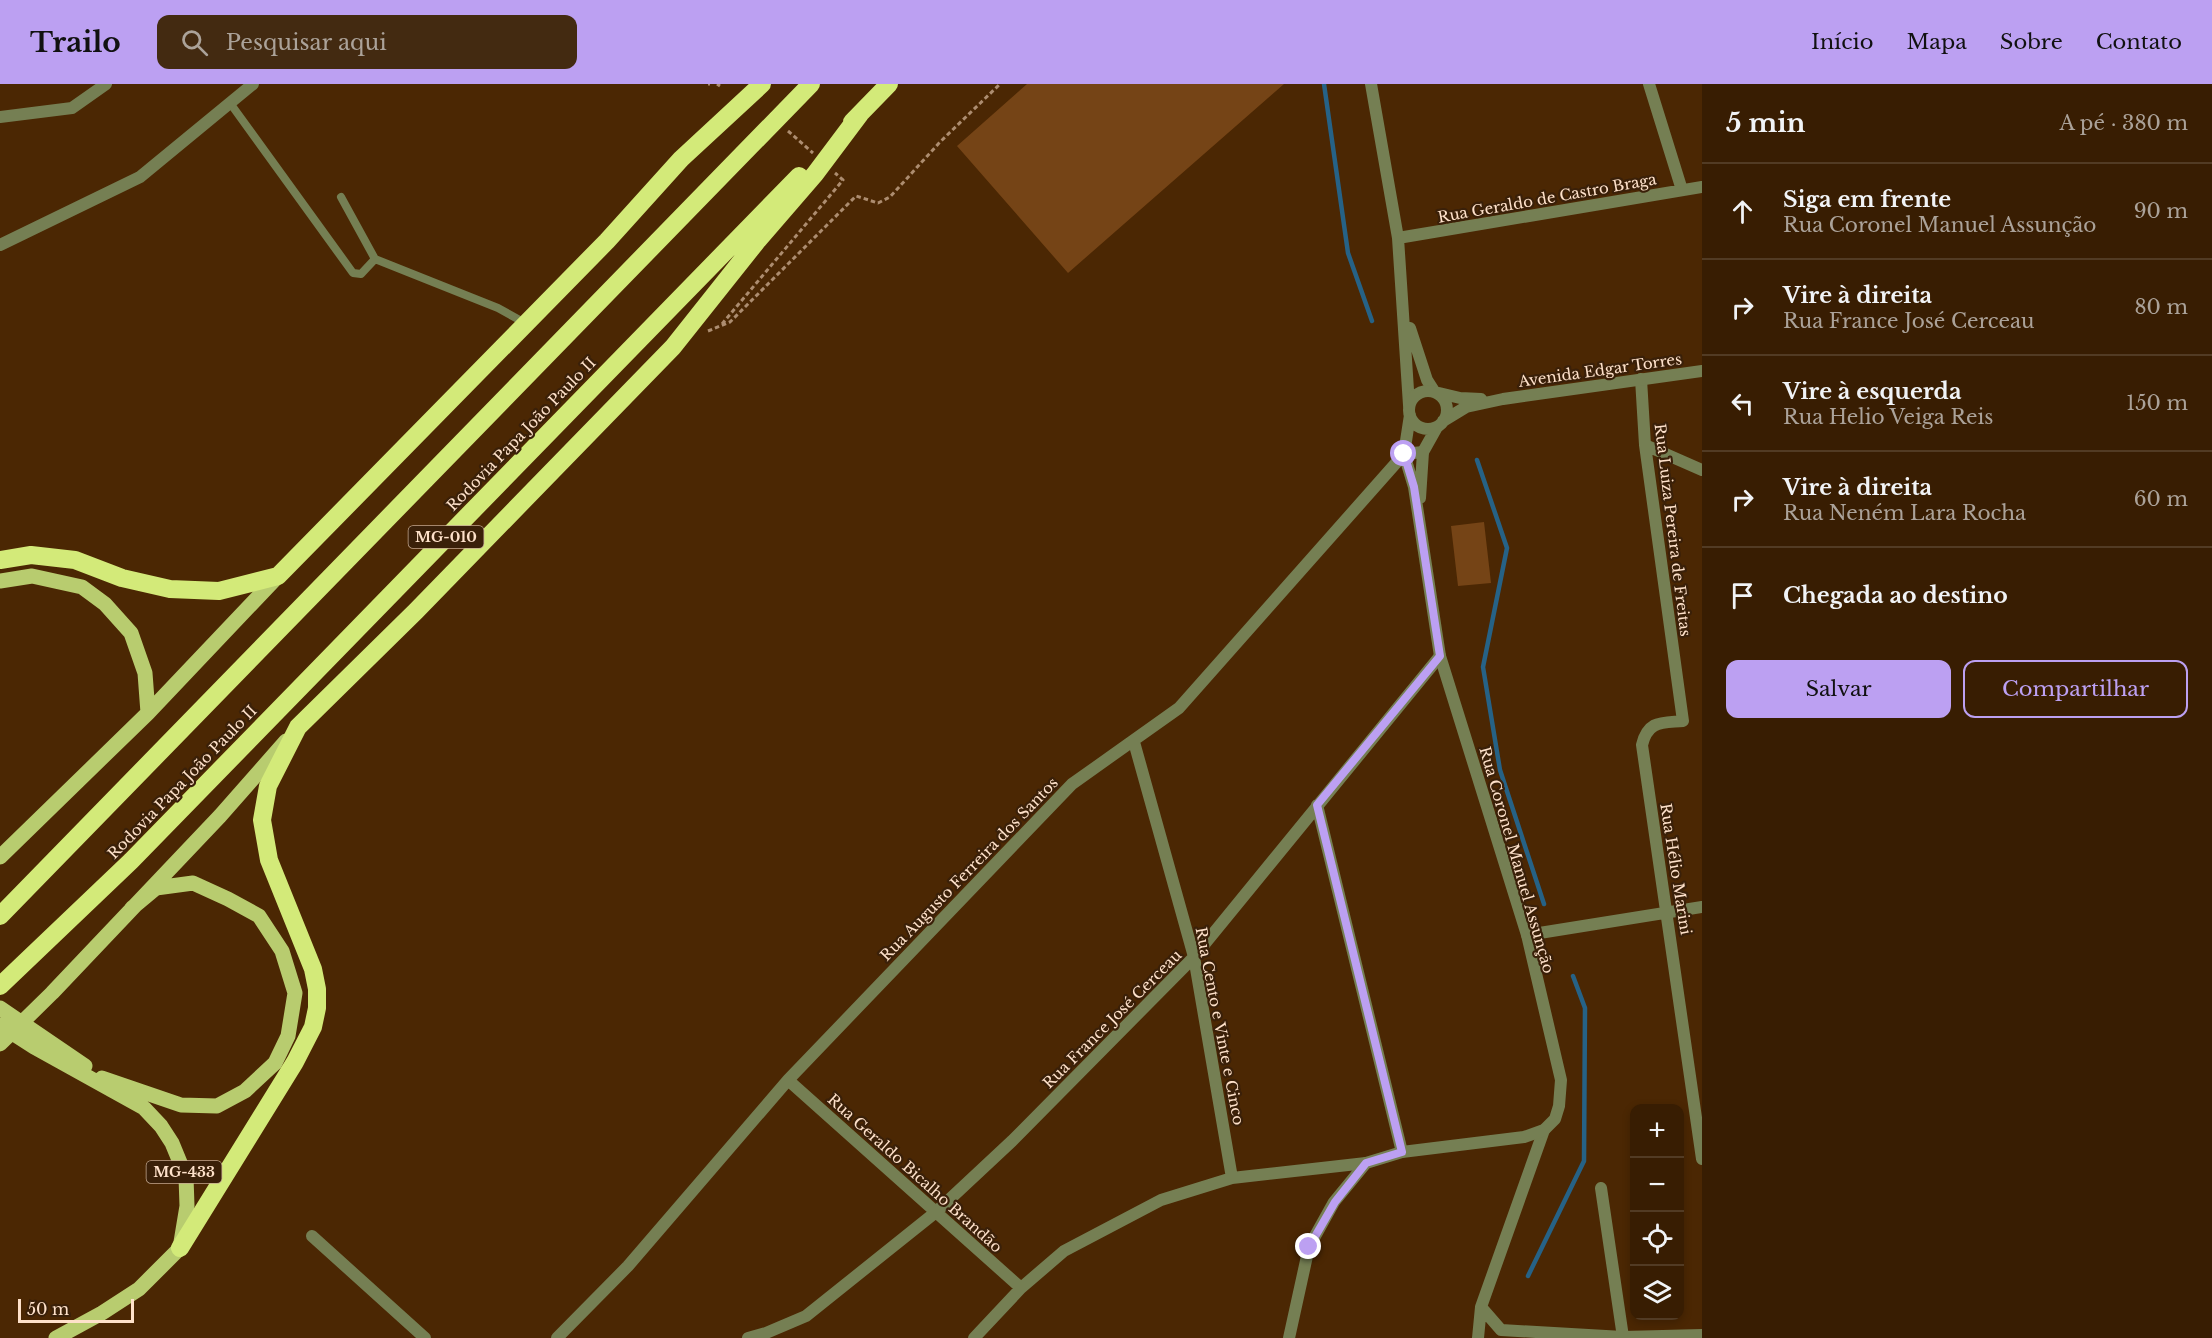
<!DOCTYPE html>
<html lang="pt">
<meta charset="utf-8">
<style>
:root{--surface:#381d02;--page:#432a11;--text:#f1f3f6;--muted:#aba299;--line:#523b24;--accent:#bca0f2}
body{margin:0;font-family:"Libre Baskerville",serif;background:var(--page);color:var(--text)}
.controls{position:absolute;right:18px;bottom:18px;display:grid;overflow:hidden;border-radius:12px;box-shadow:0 3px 9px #0003}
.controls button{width:54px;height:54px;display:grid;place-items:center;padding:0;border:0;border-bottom:2px solid var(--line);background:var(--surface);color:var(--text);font:30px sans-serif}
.scale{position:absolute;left:18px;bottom:15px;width:116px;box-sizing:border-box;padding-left:6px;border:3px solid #fee1ca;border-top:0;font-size:16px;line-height:21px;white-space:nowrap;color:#fee1ca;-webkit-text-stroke:4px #3a2009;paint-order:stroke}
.stop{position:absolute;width:18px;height:18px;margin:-14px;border:4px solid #bca0f2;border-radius:50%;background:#fff}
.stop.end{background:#bca0f2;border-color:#fff;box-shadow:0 2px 6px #0008}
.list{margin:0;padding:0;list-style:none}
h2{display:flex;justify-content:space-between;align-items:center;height:78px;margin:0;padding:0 24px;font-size:26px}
h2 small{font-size:20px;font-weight:400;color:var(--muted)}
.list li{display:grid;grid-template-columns:39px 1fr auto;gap:18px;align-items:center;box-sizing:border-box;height:96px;padding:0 24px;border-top:2px solid var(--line)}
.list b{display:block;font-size:22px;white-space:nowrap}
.list p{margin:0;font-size:20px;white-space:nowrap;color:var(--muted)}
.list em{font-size:20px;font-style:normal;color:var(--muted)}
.actions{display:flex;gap:12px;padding:18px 24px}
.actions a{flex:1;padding:14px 0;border:2px solid var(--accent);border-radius:12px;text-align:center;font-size:21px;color:var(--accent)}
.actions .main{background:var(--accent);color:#111}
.icon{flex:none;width:33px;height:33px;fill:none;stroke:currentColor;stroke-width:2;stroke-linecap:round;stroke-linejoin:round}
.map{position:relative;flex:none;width:1702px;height:1254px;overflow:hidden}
header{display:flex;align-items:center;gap:36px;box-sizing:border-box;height:84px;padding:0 30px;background:var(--accent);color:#111}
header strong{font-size:28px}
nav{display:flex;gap:33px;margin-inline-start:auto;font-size:21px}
.search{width:420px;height:54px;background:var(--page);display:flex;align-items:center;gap:15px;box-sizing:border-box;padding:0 21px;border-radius:12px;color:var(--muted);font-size:22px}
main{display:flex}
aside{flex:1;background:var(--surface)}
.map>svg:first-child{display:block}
.green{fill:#754416}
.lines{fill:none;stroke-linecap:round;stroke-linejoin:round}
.stream{stroke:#266286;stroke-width:4.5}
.path{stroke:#ad8d70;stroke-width:3;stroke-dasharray:4.5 3;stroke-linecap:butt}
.service{stroke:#757f53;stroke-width:8}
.minor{stroke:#757f53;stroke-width:12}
.tertiary{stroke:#757f53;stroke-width:12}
.primary{stroke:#b8cc6f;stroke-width:15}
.motorway{stroke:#d3ea79;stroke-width:18}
.route{stroke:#bca0f2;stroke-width:8}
.labels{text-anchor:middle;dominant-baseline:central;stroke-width:4.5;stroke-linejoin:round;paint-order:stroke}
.shield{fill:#3a2009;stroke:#c3a790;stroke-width:1.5}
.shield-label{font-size:14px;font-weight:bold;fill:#fee1ca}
.street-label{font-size:15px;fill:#fee1ca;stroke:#3a2009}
</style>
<header>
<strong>Trailo</strong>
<div class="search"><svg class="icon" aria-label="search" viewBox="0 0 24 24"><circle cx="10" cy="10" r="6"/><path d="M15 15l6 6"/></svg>Pesquisar aqui</div>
<nav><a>Início</a><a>Mapa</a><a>Sobre</a><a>Contato</a></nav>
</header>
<main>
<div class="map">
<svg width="1702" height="1254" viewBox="0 0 1702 1254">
<rect width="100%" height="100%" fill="#4b2703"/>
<path class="green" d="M1027,0H1284L1068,189L957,62Z
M1484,438L1491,499L1458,502L1451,442Z"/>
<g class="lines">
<path class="stream" d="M1324,0L1348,169L1372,237
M1477,376L1507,464L1483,583L1500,686L1544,820
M1528,1192L1584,1077L1585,924L1573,892"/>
<path class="path" d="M708,0H710
M717,0L720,2
M788,47L813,69
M722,240L843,96L835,89
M708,247L730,238L856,112L878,119L890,113L940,58L1000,0"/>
<path class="service" d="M230,19L353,189L361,190L375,175
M341,113L375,175L498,224L525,239"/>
<path class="minor" d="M1371,0L1398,154L1409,321
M1649,0L1682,106
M1398,154L1702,103
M0,161L140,93L253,0
M1410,244L1427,296L1434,307
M1641,295L1645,361L1683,637C1662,639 1648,636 1642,661L1702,1075
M1645,361L1702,386
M1134,658L1194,873L1232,1094
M1317,721L1402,1068
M1527,851L1702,823
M788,996L1021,1204
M1601,1104L1623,1253
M312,1152L425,1254
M1481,1223L1501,1246L1623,1253L1702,1251
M557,1254L628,1182L788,996L1072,700L1179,624L1404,370L1423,368
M748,1254L766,1249L806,1232L936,1128L1012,1057L1194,873L1440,572
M974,1254L1021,1204L1064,1167L1161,1116L1232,1094L1366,1079
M1478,1254L1481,1223L1544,1046"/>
<path class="tertiary" d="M0,33L72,24L106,0
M1409 326a19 19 0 1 1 38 0a19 19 0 1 1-38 0Z
M1439,309L1460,314L1481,315
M1443,337L1466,323L1503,315L1702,287
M1420,414L1423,368L1437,343
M1289,1254L1309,1163L1334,1118L1366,1079L1402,1068L1524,1053L1544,1046L1555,1035L1559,1022L1561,996L1527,851L1440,572L1414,403L1404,370L1410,331"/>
<path class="primary" d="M0,497L32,492L82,503L105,520L131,549L145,589L148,629
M0,773L148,629L278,492
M0,924L85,982
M0,941L34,963L144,1024L161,1042L172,1059L186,1093L187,1122L180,1164L139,1205L102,1229L56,1254
M0,960L52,909L220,732L286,657
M102,994L181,1021L217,1022L245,1007L275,979L288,952L295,909L282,867L259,832L228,815L193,799L156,804L132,824"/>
<path class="motorway" d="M852,38L889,0
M0,476L31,471L75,476L122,494L170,505L219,507L278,492L607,157L681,75L762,0
M0,832L811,0
M0,902L131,777L799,92
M180,1164L295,978L313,943L317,924V905L313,885L269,776L262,736L268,702L298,643L416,527L673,263L758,156L815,90L860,30"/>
</g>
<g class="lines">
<path class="route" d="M1309,1163L1335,1118L1366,1079L1402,1068L1317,721L1440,572L1414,403L1404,370"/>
</g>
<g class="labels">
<g class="shield">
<rect x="408.5" y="442" width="75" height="22" rx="4.5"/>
<rect x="146.5" y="1077" width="75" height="22" rx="4.5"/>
</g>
<g class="shield-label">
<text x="446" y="453">MG-010</text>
<text x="184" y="1088">MG-433</text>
</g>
<g class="street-label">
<text transform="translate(1547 114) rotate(-10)">Rua Geraldo de Castro Braga</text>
<text transform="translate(1600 286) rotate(-8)">Avenida Edgar Torres</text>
<text transform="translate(521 350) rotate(-46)">Rodovia Papa João Paulo II</text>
<text transform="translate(1673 446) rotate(83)">Rua Luiza Pereira de Freitas</text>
<text transform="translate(182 698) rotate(-46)">Rodovia Papa João Paulo II</text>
<text transform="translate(1517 776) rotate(74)">Rua Coronel Manuel Assunção</text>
<text transform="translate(969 785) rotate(-46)">Rua Augusto Ferreira dos Santos</text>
<text transform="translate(1676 785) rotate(81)">Rua Hélio Marini</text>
<text transform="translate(1112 935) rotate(-45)">Rua France José Cerceau</text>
<text transform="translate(1220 942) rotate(79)">Rua Cento e Vinte e Cinco</text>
<text transform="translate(915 1089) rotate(42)">Rua Geraldo Bicalho Brandão</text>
</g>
</g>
</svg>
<div class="controls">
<button>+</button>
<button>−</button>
<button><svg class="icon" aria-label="locate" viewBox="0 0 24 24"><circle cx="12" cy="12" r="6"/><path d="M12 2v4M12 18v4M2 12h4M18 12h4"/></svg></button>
<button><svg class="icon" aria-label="layers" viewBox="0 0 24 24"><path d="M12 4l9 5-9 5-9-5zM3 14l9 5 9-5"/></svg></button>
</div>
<div class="scale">50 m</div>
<div class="stop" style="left:1404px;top:370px"></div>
<div class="stop end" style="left:1309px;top:1163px"></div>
</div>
<aside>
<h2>5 min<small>A pé · 380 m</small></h2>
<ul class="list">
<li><svg class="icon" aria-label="ahead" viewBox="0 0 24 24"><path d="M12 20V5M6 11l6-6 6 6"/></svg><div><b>Siga em frente</b><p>Rua Coronel Manuel Assunção</p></div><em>90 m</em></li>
<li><svg class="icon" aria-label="right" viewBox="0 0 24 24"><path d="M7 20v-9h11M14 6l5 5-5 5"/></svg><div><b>Vire à direita</b><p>Rua France José Cerceau</p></div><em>80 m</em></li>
<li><svg class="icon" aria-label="left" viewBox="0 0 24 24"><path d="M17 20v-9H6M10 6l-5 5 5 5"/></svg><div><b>Vire à esquerda</b><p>Rua Helio Veiga Reis</p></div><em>150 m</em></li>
<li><svg class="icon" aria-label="right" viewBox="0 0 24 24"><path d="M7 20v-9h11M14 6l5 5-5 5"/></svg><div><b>Vire à direita</b><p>Rua Neném Lara Rocha</p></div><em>60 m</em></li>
<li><svg class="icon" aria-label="arrive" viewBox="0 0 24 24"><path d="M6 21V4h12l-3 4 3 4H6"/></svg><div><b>Chegada ao destino</b></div></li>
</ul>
<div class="actions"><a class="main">Salvar</a><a>Compartilhar</a></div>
</aside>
</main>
